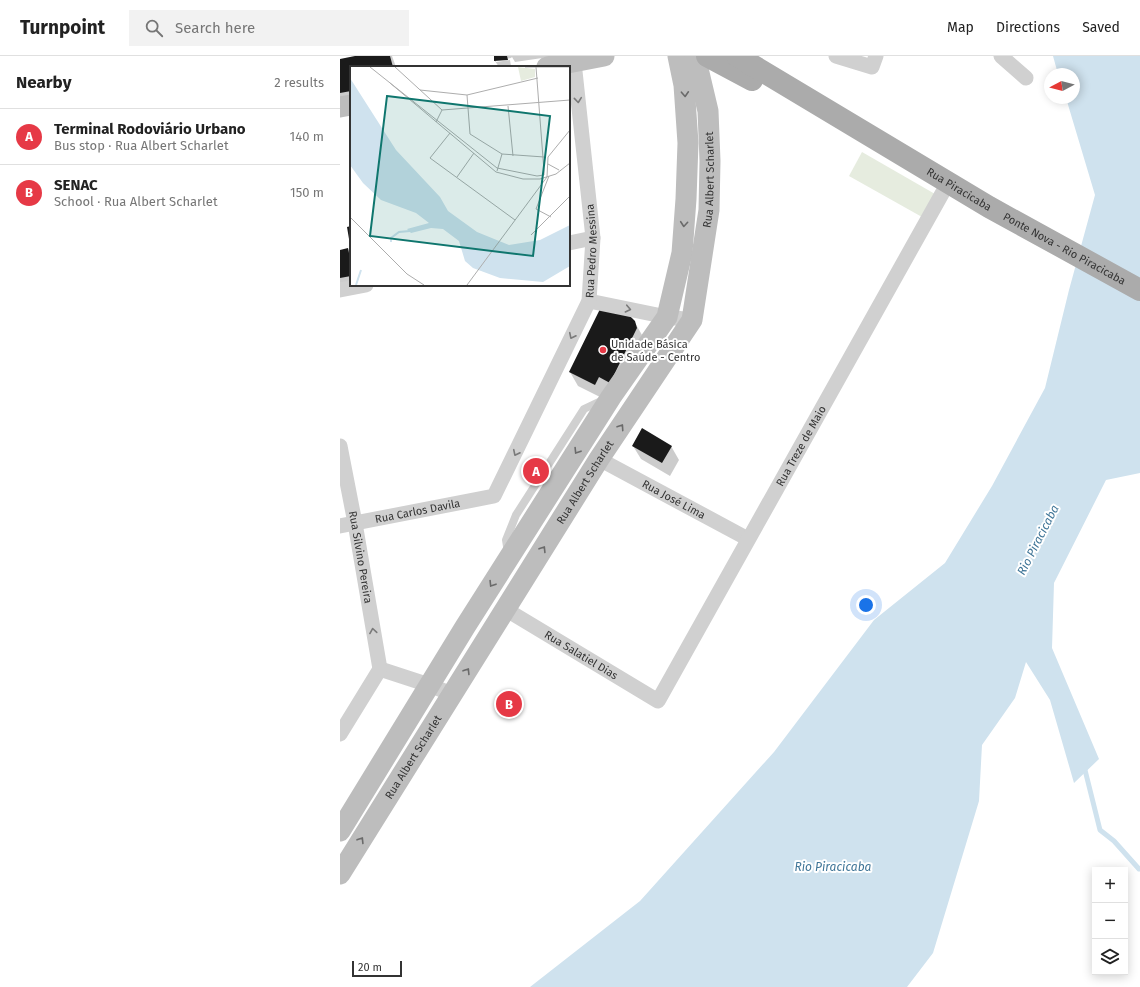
<!DOCTYPE html>
<meta charset="utf-8">
<style>
:root{--surface:#fff;--page:#f2f2f2;--text:#222;--muted:#767676;--line:#e0e0e0;--accent:#e63946}
body{margin:0;font-family:"Fira Sans",sans-serif;background:var(--page);color:var(--text)}
.controls{position:absolute;right:12px;bottom:12px;display:grid;overflow:hidden;border-radius:0px;box-shadow:0 2px 10px #0003}
.controls button{width:36px;height:36px;display:grid;place-items:center;padding:0;border:0;border-bottom:1px solid var(--line);background:var(--surface);color:var(--text);font:20px sans-serif}
.compass{position:absolute;left:704px;top:12px;width:36px;height:36px;border-radius:50%;background:var(--surface);box-shadow:0 2px 10px #0003;rotate:263deg}
.scale{position:absolute;left:12px;bottom:10px;width:50px;box-sizing:border-box;padding-left:4px;border:2px solid #333;border-top:0;font-size:11px;line-height:14px;white-space:nowrap;color:#333;-webkit-text-stroke:3px #fff;paint-order:stroke}
.you{position:absolute;left:526px;top:549px;width:14px;height:14px;margin:-10px;border:3px solid #fff;border-radius:50%;background:#1a73e8;box-shadow:0 0 0 6px #1a73e833}
.badge{display:grid;place-items:center;width:26px;height:26px;border-radius:50%;background:var(--accent);color:#fff;font-size:13px;font-weight:700}
.pin{position:absolute;translate:-50% -50%;border:2px solid #fff;box-shadow:0 1px 4px #0006}
.list{margin:0;padding:0;list-style:none}
h2{display:flex;justify-content:space-between;align-items:center;height:52px;margin:0;padding:0 16px;font-size:17px}
h2 small{font-size:13px;font-weight:400;color:var(--muted)}
.list li{display:grid;grid-template-columns:26px 1fr auto;gap:12px;align-items:center;box-sizing:border-box;height:56px;padding:0 16px;border-top:1px solid var(--line)}
.list b{display:block;font-size:15px;white-space:nowrap}
.list p{margin:0;font-size:13px;white-space:nowrap;color:var(--muted)}
.list em{font-size:13px;font-style:normal;color:var(--muted)}
.icon{flex:none;width:22px;height:22px;fill:none;stroke:currentColor;stroke-width:2;stroke-linecap:round;stroke-linejoin:round}
.map{position:relative;flex:none;width:800px;height:931px;overflow:hidden}
header{display:flex;align-items:center;gap:24px;box-sizing:border-box;height:56px;padding:0 20px;background:var(--surface);border-bottom:1px solid var(--line)}
header strong{font-size:19px}
nav{display:flex;gap:22px;margin-inline-start:auto;font-size:14px}
.search{width:280px;height:36px;background:var(--page);display:flex;align-items:center;gap:10px;box-sizing:border-box;padding:0 14px;border-radius:0px;color:var(--muted);font-size:15px}
main{display:flex}
aside{flex:1;background:var(--surface)}
.map>svg:first-child{display:block}
.green{fill:#e6ecdf}
.water{fill:#cfe2ee}
.shadow{fill:#0003}
.lines{fill:none;stroke-linecap:round;stroke-linejoin:round}
.stream{stroke:#cfe2ee;stroke-width:5}
.building{fill:#1a1a1a}
.lane{stroke:#d0d0d0;stroke-width:8}
.street{stroke:#d0d0d0;stroke-width:15}
.secondary{stroke:#bdbdbd;stroke-width:21}
.primary{stroke:#ababab;stroke-width:22}
.oneway{stroke:#6a6a6a}
.oneway2{stroke:#7a7a7a}
.poi-dot{fill:#e63946;stroke:#fff;stroke-width:1.5}
.labels{text-anchor:middle;dominant-baseline:central;stroke-width:4;stroke-linejoin:round;paint-order:stroke}
.street-label{font-size:11px;fill:#333;stroke:#fff}
.poi-label{font-size:11px;fill:#333;stroke:#fff;text-anchor:start}
.water-label{font-size:12px;font-style:italic;fill:#3f7597;stroke:#fff}
.inset-river{fill:none;stroke:#cfe2ee;stroke-width:2}
.inset-road{fill:none;stroke:#adadad;stroke-width:1}
.view{fill:#0f766e;fill-opacity:0.15;stroke:#0f766e;stroke-width:2}
.inset-edge{fill:none;stroke:#333;stroke-width:2}
</style>
<header>
<strong>Turnpoint</strong>
<div class="search"><svg class="icon" aria-label="search" viewBox="0 0 24 24"><circle cx="10" cy="10" r="6"/><path d="M15 15l6 6"/></svg>Search here</div>
<nav><a>Map</a><a>Directions</a><a>Saved</a></nav>
</header>
<main>
<aside>
<h2>Nearby<small>2 results</small></h2>
<ul class="list">
<li><span class="badge">A</span><div><b>Terminal Rodoviário Urbano</b><p>Bus stop · Rua Albert Scharlet</p></div><em>140 m</em></li>
<li><span class="badge">B</span><div><b>SENAC</b><p>School · Rua Albert Scharlet</p></div><em>150 m</em></li>
</ul>
</aside>
<div class="map">
<svg width="800" height="931" viewBox="0 0 800 931">
<rect width="100%" height="100%" fill="#fff"/>
<path class="green" d="M522,96L595,138L582,161L509,120Z"/>
<path class="water" d="M713,0H800V417L766,424L714,527L712,592L759,703L734,727L710,644L686,606L675,642L642,689L639,745L593,897L567,931H190L300,845L434,696L534,564L605,507L652,430L705,332L729,234L755,139L726,42H734V18H718Z"/>
<path class="shadow" d="M20,0H52L56,11H11V46L0,48V4Z
M155,0H209V1L175,6L172,1L171,2L156,4V6L170,4L171,10L159,11L155,5Z
M8,193L11,199V227L0,229V195Z
M294,265L302,279L262,342L238,330L230,316Z
M293,390H331L339,404L330,420L301,403Z"/>
<g class="lines">
<path class="stream" d="M744,710L760,774L774,785L799,813H800"/>
</g>
<path class="building" d="M15,0H50L53,11H11V35L0,37V3Z
M154,0H167L168,4L154,5Z
M11,170V189H10L7,171Z
M8,192L11,207V220L0,222V194Z
M261,251L289,259L295,265L297,272L270,327L259,321L255,329L229,316Z
M302,372L332,390L322,407L292,390Z"/>
<g class="lines">
<path class="lane" d="M168,497L166,484L176,459L244,353L263,344"/>
<g class="street">
<path d="M496,0L532,11L536,0"/>
<path d="M661,0L686,22"/>
<path d="M229,187L253,182"/>
<path d="M0,234L26,229"/>
<path d="M249,245L327,261L352,264"/>
<path id="s1" d="M0,390L15,467L40,613"/>
<path id="s2" d="M259,403L408,483"/>
<path id="s3" d="M0,470L154,440L249,245L253,182L234,6"/>
<path id="s4" d="M165,553L318,645L608,127"/>
<path d="M40,613L89,629L112,638"/>
<path d="M0,678L40,613"/>
</g>
<g class="secondary">
<path d="M207,11L264,0"/>
<path d="M0,51L11,49"/>
<path d="M0,775L125,571L271,341L327,261L342,197L346,143L348,87L344,29L338,0"/>
<path id="s5" d="M0,818L259,403L352,264L369,154L370,105L368,55L355,0"/>
</g>
<g class="primary">
<path d="M367,0L412,24"/>
<path id="s6" d="M397,0L649,151L800,234"/>
</g>
</g>
<defs><path id="oneway-chevron" d="M-2-3.5L2.5 0L-2 3.5" fill="none" stroke-width="1.6" stroke-linecap="round" stroke-linejoin="round"/></defs>
<g class="oneway">
<use href="#oneway-chevron" transform="translate(345 38) rotate(87)"/>
<use href="#oneway-chevron" transform="translate(344 168) rotate(95)"/>
<use href="#oneway-chevron" transform="translate(281 371) rotate(-56)"/>
<use href="#oneway-chevron" transform="translate(237 395) rotate(122)"/>
<use href="#oneway-chevron" transform="translate(203 493) rotate(-58)"/>
<use href="#oneway-chevron" transform="translate(152 528) rotate(122)"/>
<use href="#oneway-chevron" transform="translate(127 615) rotate(-58)"/>
<use href="#oneway-chevron" transform="translate(21 784) rotate(-58)"/>
</g>
<g class="oneway2">
<use href="#oneway-chevron" transform="translate(238 44) rotate(84)"/>
<use href="#oneway-chevron" transform="translate(288 253) rotate(12)"/>
<use href="#oneway-chevron" transform="translate(232 280) rotate(116)"/>
<use href="#oneway-chevron" transform="translate(176 397) rotate(116)"/>
<use href="#oneway-chevron" transform="translate(33 575) rotate(-99)"/>
</g>
<circle class="poi-dot" cx="263" cy="294" r="4"/>
<g class="labels">
<g class="street-label">
<text stroke="none"><textPath href="#s5" startOffset="798">Rua Albert Scharlet</textPath></text>
<text stroke="none"><textPath href="#s6" startOffset="259">Rua Piracicaba</textPath></text>
<text stroke="none"><textPath href="#s6" startOffset="380">Ponte Nova - Rio Piracicaba</textPath></text>
<text stroke="none"><textPath href="#s3" startOffset="424">Rua Pedro Messina</textPath></text>
<text stroke="none"><textPath href="#s4" startOffset="471">Rua Treze de Maio</textPath></text>
<text stroke="none"><textPath href="#s5" startOffset="462">Rua Albert Scharlet</textPath></text>
<text stroke="none"><textPath href="#s2" startOffset="85">Rua José Lima</textPath></text>
<text stroke="none"><textPath href="#s3" startOffset="79">Rua Carlos Davila</textPath></text>
<text stroke="none"><textPath href="#s1" startOffset="113">Rua Silvino Pereira</textPath></text>
<text stroke="none"><textPath href="#s4" startOffset="89">Rua Salatiel Dias</textPath></text>
<text stroke="none"><textPath href="#s5" startOffset="138">Rua Albert Scharlet</textPath></text>
</g>
<g class="poi-label">
<text x="271" y="288">Unidade Básica<tspan x="271" dy="13">de Saúde - Centro</tspan></text>
</g>
<g class="water-label">
<text transform="translate(698 484) rotate(-63)">Rio Piracicaba</text>
<text x="493" y="811">Rio Piracicaba</text>
</g>
</g>
<g transform="translate(10 10)">
<rect width="220" height="220" fill="#fff"/>
<path d="M168,1L185,3V11L171,15Z" fill="#e6ecdf"/>
<path d="M0,12L46,84L90,131L98,145L127,166L159,179L190,174L220,159V200L193,216L150,212L123,202L115,195L109,175L93,163L81,162L61,167L57,163L79,157L66,147L31,134L13,117L0,99Z" fill="#cfe2ee"/>
<path class="inset-river" d="M41,176V172L49,166L60,165M6,219L11,204"/>
<path class="inset-road" d="M20,1L147,102L187,110L194,109V105L186,1M45,1L92,44M175,1H220M40,17L146,106L173,113H190L206,108L220,97M70,24L117,29L188,12M117,29L120,68L152,88L194,91M158,40L163,90M92,44L220,34M86,56L92,44M100,67L80,92L165,154M198,98L209,104M147,105L152,88M199,110L186,143L201,151M107,111L124,87M197,111L198,91L220,64M0,151L57,208L74,219M181,169L220,130M117,219L197,111"/>
<path class="view" d="M37,30L200,50L183,190L20,170Z"/>
<rect width="220" height="220" class="inset-edge"/>
</g>
</svg>
<div class="controls">
<button>+</button>
<button>−</button>
<button><svg class="icon" aria-label="layers" viewBox="0 0 24 24"><path d="M12 4l9 5-9 5-9-5zM3 14l9 5 9-5"/></svg></button>
</div>
<svg class="compass" viewBox="-18 -18 36 36"><path d="M0-13l5 13h-10z" fill="#e53935"/><path d="M0 13l5-13h-10z" fill="#767676"/></svg>
<div class="scale">20 m</div>
<div class="you"></div>
<div class="pin badge" style="left:196px;top:415px">A</div>
<div class="pin badge" style="left:169px;top:648px">B</div>
</div>
</main>
